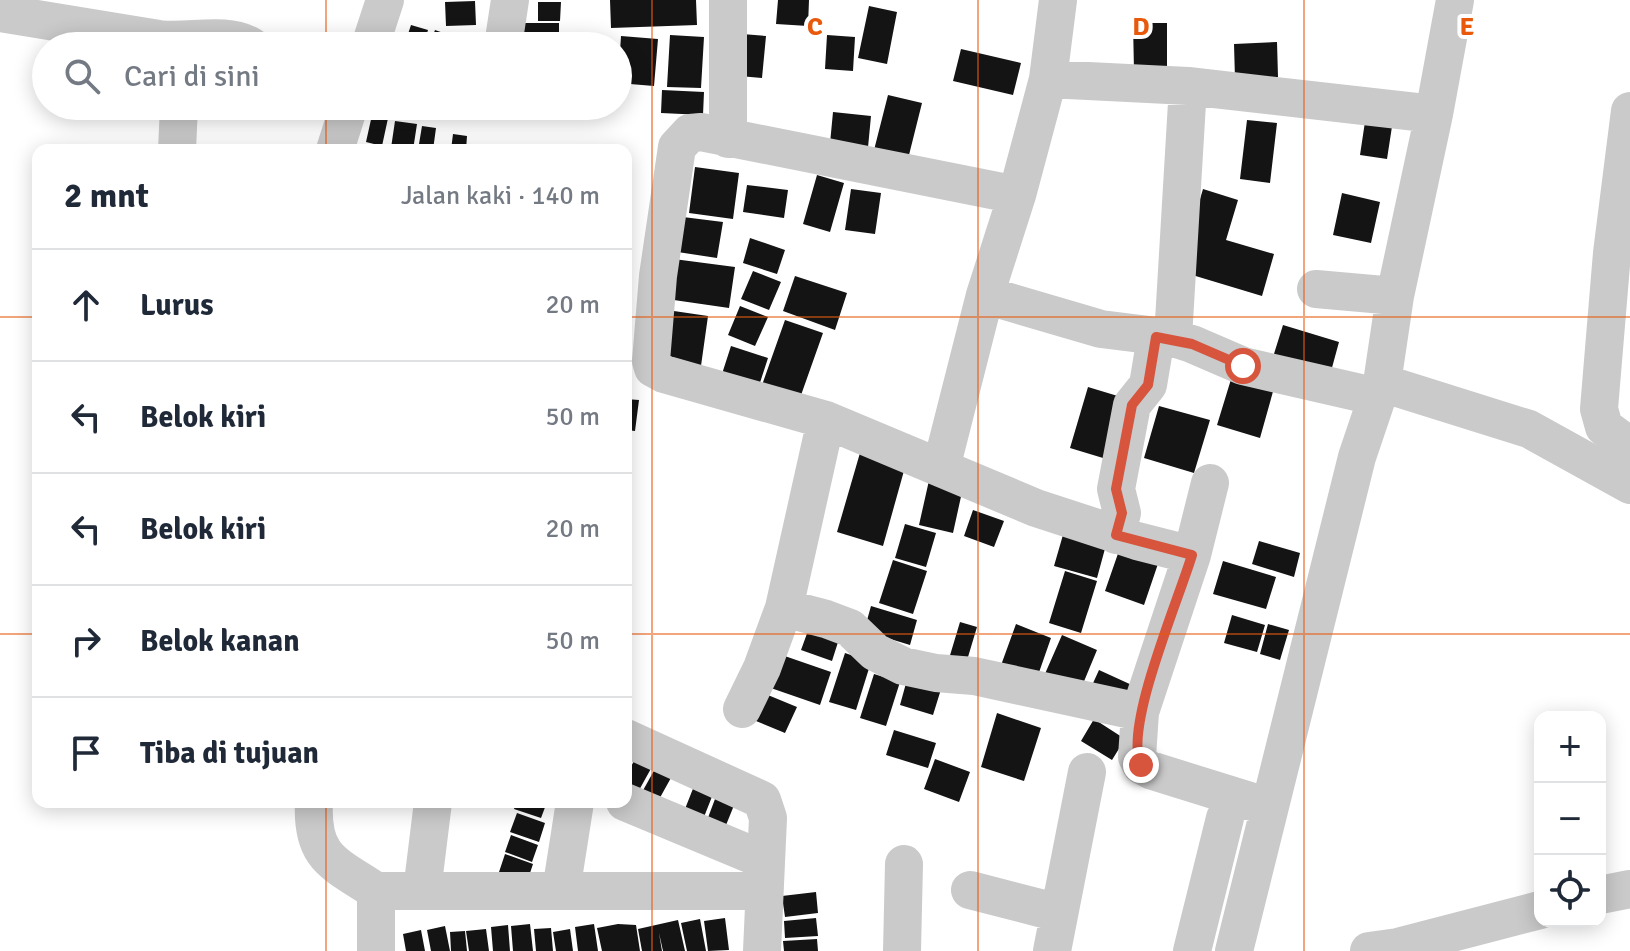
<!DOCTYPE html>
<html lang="id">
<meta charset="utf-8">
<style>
:root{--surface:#fff;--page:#f2f2f3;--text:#1f2937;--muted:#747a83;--line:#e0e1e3}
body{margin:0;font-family:Signika,sans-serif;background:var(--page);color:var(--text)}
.controls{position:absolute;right:24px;bottom:24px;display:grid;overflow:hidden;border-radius:16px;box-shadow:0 4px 20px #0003}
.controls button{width:72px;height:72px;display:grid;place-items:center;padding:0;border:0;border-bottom:2px solid var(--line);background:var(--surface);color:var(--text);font:40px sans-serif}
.stop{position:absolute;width:24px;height:24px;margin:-18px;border:6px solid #d7543d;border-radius:50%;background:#fff}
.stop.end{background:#d7543d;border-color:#fff;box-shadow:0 2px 8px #0008}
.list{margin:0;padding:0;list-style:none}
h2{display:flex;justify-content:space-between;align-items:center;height:104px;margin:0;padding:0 32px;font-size:34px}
h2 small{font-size:26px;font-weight:400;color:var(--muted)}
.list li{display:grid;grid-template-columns:52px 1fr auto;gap:24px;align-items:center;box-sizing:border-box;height:112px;padding:0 32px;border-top:2px solid var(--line)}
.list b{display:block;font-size:30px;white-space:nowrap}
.list em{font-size:26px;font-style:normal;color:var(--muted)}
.icon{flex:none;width:44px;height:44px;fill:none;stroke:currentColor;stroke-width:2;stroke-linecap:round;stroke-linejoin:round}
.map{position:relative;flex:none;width:1630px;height:951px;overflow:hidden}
.search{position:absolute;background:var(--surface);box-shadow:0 4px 20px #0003;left:32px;top:32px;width:600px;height:88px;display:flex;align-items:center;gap:20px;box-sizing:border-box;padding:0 28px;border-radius:44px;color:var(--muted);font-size:30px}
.panel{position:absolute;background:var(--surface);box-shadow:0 4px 20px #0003;left:32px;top:144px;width:600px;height:664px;border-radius:16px}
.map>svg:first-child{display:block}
.building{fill:#141414}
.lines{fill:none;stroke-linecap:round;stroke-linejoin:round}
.minor{stroke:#cacaca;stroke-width:38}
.route{stroke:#d7543d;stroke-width:10}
.grid{fill:none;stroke:#e8590c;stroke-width:2;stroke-opacity:0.55}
.grid-label{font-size:26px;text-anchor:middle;font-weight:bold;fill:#e8590c;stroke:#fff;stroke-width:8;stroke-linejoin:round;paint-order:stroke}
</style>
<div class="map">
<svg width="1630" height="951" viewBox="0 0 1630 951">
<rect width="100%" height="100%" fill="#fff"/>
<path class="building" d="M610,0H696L697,25L611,28Z
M778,0H809L808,26L776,24Z
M475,1L476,25L446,26L445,2Z
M538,2H561L560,21H538Z
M869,6L897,12L887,64L858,58Z
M524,23H559V46H524Z
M1133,23H1167V71H1134Z
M411,25L428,30L423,46H404Z
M435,30L466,41L464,46H429Z
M742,34L766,36L762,78L739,76Z
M670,35L704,37L701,88L667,87Z
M827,35L855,37L853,71L825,69Z
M621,36L658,39L654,86L618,83Z
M1277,42L1278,77L1235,79L1234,44Z
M961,49L1021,63L1013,95L953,81Z
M662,90L704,92L703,115L661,113Z
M888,95L922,103L906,167L872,158Z
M374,106L390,109L382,146L366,142Z
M833,112L871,116L867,158L829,154Z
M1366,115L1393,120L1387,159L1360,155Z
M1247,120L1277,123L1270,183L1240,179Z
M395,121L417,124L413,150L391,148Z
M422,126L436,128L433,150H418Z
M453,134L467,136L466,150H451Z
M695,167L739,173L733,219L689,213Z
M817,175L844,183L830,232L803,224Z
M747,185L788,190L784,218L743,212Z
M851,189L881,193L875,234L845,230Z
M1203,189L1238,200L1226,240L1274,254L1262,296L1179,271Z
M1342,193L1380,202L1371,243L1333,235Z
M675,216L723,222L717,258L671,251Z
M750,238L785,250L777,274L743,263Z
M666,258L735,267L729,308L660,298Z
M753,271L781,282L769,310L741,299Z
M795,276L847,293L835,330L783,311Z
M740,306L768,317L755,346L728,335Z
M667,310L708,316L700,373L659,367Z
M785,320L823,333L800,398L762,385Z
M1283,325L1339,342L1330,375L1273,357Z
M731,346L768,358L757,392L720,380Z
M1232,376L1274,388L1260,438L1217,425Z
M1088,387L1121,397L1103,458L1070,448Z
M626,399L639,400L635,431L626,430Z
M1159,406L1210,420L1194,473L1144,458Z
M862,446L907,460L883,546L837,532Z
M930,476L964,483L953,533L919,525Z
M973,510L1004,521L994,547L964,536Z
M1067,521L1109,534L1097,578L1054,566Z
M905,524L936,533L926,567L895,558Z
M1259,541L1300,553L1294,577L1252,564Z
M1122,542L1161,555L1144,605L1105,591Z
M893,560L927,571L913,614L879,603Z
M1223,561L1276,577L1266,609L1213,594Z
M1065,571L1097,581L1081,633L1049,623Z
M871,606L917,620L910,645L864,631Z
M1232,615L1265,625L1257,652L1224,643Z
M960,622L977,627L965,667L948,662Z
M1016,624L1051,638L1036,681L1000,668Z
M1268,624L1289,630L1280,660L1260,654Z
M809,628L839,639L832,661L801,650Z
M1062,635L1097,650L1080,691L1044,676Z
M776,653L831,672L820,705L765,686Z
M845,653L871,662L856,710L829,702Z
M1099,670L1134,686L1124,708L1089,692Z
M874,674L900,682L886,726L860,718Z
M908,676L942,686L933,715L900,705Z
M763,693L797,707L785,733L751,719Z
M997,713L1041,728L1024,781L981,767Z
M1094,719L1125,739L1112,760L1081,741Z
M894,730L936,743L928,768L886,755Z
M637,756L653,765L638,792L626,786V775Z
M935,759L970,772L959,802L924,789Z
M656,767L672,776L657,803L641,794Z
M696,781L715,789L702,822L683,814Z
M718,791L737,798L724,830L706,823Z
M516,802H547L541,818L514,809Z
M517,813L545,823L539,842L510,832Z
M511,835L538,845L532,862L505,852Z
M505,854L533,864L527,882L499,872Z
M816,892L818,913L785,917L782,896Z
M725,918L729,950L708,951L704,921Z
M816,918L818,936L785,938L784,921Z
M700,919L706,951H687L681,923Z
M678,920L685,951H663L659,933L662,951H642L638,929Z
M530,924L533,951H513L511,926Z
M594,924L598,951H578L575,927Z
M618,924L636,925L640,951H602L597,928Z
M508,925L510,951H493L491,927Z
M445,926L450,951H431L427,930Z
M551,928L553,951H536L534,929Z
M486,929L489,951H469L466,931Z
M570,929L573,951H556L553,932Z
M421,930L425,951H406L403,934Z
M465,931L467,951H451L450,932Z
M817,939L818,951H784L783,941Z"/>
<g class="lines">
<path class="minor" d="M728,0V139
M0,13L159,39C189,43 224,31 251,46
M370,46L385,0
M503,46L510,0
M1048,79L1188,86L1434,114
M1630,111L1612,253L1599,409L1604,427L1630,446
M177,150L179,106
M335,150L349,106
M1017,195L701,132L690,133L677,147L658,276L651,361L653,368L664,374L826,420L1036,508L1137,541L1192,555
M1316,289L1395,296
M985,295L1101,329L1173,338L1192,344L1243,366L1378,397
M1173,338L1188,86
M1382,383L1529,429L1630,485
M941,468L985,295L1017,195L1048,79L1058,0
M1210,483L1192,555L1140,712L1137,757L1141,765L1150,770L1269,807
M1116,535L1122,513L1116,489L1132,405L1148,385L1156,337
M784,608L826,619L850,628L875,652L903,666L936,673L974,676L1140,712
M742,709L762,668L784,608L826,420
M626,738L762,800L768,818L762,951
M314,802C311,858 334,863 376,891
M625,802L764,860
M970,890L1059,913
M422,891L433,802
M561,891L575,802
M1600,895L1630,889
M376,951V891H763
M902,951L904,864
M1052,951L1087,772
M1192,951L1225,818
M1234,951L1357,457L1382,383L1395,296L1434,114L1455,0
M1369,951L1398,947L1540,910"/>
</g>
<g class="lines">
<path class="route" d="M1141,765C1123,728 1179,599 1192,555L1116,535L1122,513L1116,489L1132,405L1148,385L1156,337L1192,344L1243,366"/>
</g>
<path class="grid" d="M326,0V46M652,0V951M978,0V951M1304,0V951M326,106V150M0,317H38M626,317H1630M0,634H38M626,634H1630M326,802V951"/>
<g class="grid-label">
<text x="815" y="35">C</text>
<text x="1141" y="35">D</text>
<text x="1467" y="35">E</text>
</g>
</svg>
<div class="controls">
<button>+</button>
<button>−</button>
<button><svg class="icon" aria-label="locate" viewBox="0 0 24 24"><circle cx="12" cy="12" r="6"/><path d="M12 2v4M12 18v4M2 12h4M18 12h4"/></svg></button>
</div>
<div class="stop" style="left:1243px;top:366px"></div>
<div class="stop end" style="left:1141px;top:765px"></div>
<div class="search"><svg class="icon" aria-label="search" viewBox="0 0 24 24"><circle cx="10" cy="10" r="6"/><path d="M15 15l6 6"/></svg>Cari di sini</div>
<section class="panel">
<h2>2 mnt<small>Jalan kaki · 140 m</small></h2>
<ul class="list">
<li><svg class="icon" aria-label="ahead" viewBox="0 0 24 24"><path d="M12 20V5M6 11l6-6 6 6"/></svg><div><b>Lurus</b></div><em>20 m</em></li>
<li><svg class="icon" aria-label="left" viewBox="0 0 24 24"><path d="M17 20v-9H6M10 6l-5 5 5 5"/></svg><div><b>Belok kiri</b></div><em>50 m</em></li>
<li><svg class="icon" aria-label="left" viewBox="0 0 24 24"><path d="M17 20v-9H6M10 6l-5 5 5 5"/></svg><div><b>Belok kiri</b></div><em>20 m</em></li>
<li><svg class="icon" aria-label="right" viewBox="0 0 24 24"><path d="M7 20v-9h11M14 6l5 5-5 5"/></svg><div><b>Belok kanan</b></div><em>50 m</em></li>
<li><svg class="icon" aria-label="arrive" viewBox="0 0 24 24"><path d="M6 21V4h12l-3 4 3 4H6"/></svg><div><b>Tiba di tujuan</b></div></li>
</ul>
</section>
</div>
